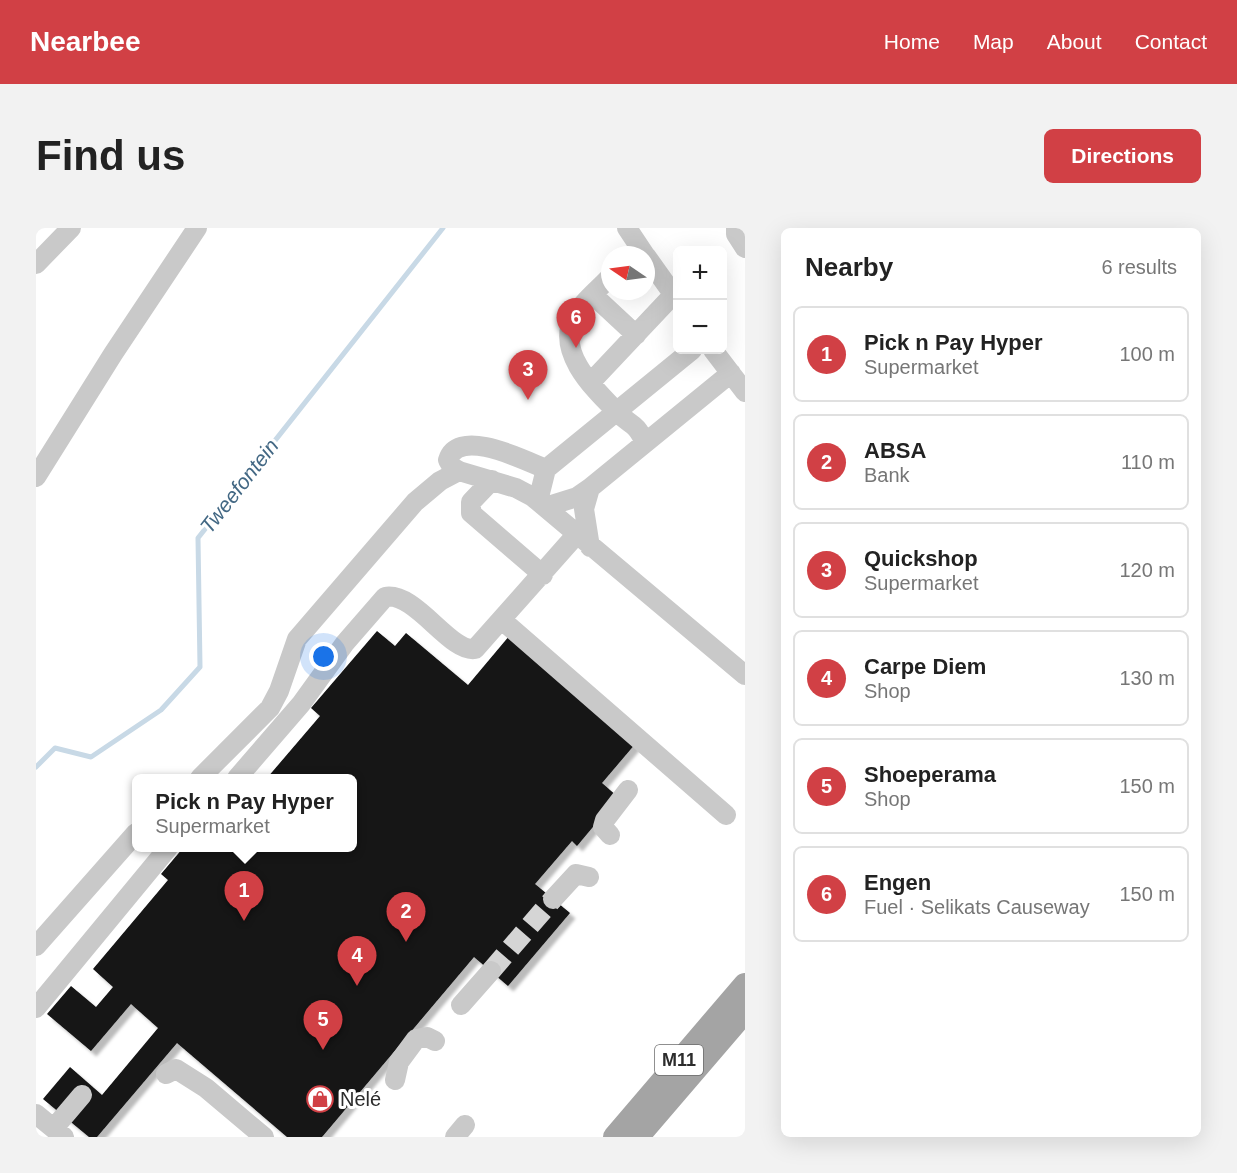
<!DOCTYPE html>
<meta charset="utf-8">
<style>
:root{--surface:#fff;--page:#f2f2f2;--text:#222;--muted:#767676;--line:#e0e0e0;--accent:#d14045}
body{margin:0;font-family:Arial,sans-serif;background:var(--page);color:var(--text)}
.controls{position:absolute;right:18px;top:18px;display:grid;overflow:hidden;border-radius:9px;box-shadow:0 6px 24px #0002}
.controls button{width:54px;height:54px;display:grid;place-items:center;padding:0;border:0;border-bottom:2px solid var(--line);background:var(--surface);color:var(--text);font:30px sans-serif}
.compass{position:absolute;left:565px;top:18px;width:54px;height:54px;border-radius:50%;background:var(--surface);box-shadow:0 6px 24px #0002;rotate:283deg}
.you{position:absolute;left:288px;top:429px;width:21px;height:21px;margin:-15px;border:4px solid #fff;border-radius:50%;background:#1a73e8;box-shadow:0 0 0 9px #1a73e833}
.badge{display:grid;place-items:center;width:39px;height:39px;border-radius:50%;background:var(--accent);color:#fff;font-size:20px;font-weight:700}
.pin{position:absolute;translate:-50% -50px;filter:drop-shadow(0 2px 3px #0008)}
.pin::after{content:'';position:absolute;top:32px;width:21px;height:18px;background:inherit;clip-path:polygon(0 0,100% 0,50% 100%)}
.popup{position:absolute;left:96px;top:546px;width:225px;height:78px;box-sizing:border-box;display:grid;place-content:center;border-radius:9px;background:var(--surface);filter:drop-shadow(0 2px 4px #0005);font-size:20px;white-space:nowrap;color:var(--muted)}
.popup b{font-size:22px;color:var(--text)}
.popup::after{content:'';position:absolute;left:50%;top:100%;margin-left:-12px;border:12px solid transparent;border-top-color:var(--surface)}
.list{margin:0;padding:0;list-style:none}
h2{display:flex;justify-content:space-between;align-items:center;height:78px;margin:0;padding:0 24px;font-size:26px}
h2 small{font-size:20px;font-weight:400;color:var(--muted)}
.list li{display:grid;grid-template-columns:39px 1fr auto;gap:18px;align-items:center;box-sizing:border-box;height:96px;margin:0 12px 12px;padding:0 12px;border:2px solid var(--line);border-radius:9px}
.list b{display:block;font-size:22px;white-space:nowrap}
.list p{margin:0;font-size:20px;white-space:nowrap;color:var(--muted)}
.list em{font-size:20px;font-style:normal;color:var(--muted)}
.map{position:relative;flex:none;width:709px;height:909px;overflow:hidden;border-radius:9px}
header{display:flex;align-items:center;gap:36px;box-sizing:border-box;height:84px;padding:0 30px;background:var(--accent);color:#fff}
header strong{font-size:28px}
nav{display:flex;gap:33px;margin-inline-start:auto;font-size:21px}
.intro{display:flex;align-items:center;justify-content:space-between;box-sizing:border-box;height:144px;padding:0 36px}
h1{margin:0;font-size:42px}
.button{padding:15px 27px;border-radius:9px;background:var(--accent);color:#fff;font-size:21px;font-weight:700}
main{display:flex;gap:36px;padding:0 36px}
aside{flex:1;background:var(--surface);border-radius:9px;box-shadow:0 6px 24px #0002}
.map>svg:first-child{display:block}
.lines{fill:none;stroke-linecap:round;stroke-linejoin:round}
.stream{stroke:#c8d9e6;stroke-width:5}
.building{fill:#131313;filter:url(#shadow)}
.minor-tunnel{stroke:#d5d5d5;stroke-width:20;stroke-dasharray:20 10;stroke-linecap:butt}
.minor{stroke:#c9c9c9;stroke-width:20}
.major{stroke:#a4a4a4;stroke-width:24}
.labels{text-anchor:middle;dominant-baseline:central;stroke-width:6;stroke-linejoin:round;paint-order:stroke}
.shield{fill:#fff;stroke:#6b6b6b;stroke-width:1.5}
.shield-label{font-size:18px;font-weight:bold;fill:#2c2c2c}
.poi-label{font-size:20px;fill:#2c2c2c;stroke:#fff;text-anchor:start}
.water-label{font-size:21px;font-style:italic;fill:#436884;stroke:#fff}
</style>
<header>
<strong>Nearbee</strong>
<nav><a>Home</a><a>Map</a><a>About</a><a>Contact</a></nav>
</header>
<div class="intro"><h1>Find us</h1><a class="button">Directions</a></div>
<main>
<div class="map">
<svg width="709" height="909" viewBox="0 0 709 909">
<defs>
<filter id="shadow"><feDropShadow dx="5.5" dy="5.5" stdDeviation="1.5" flood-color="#0004"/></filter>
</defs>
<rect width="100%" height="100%" fill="#fff"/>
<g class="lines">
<path class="stream" d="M0,539L19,520L55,529L125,482L164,439L162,310L407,0"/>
</g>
<path class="building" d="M341,403L359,418L370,405L432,457L474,407L600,515L566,555L582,569L541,618L536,613L499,656L534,685L472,758L438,729L286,909H251L141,815L61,909H53L7,871L34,839L66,867L122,800L95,776L55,823L11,786L35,758L60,779L77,759L57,741L132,652L125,646L147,620H316V550H231L284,488L275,480Z"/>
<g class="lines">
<path class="minor-tunnel" d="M455,743L517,671"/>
<path class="minor" d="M591,0L609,27
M700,0V6L709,20
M610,28L642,73
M0,36L35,0
M574,49C563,61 547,73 539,87C519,122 555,158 579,182C593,198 599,192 609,215
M557,67L600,107
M677,122L709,164
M555,154L637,67
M510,241C490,233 422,198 412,232L416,239L423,243L480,260L497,269L709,447
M0,249L77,126L161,0
M456,252L435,274V285L507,347
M554,260L548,281L554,319
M502,273L510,241L656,122
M509,279L541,269L554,260L695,145
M467,393L690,587
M164,550L234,480L243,463L261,411L379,274L404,253L423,243
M201,550L265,476L309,415L349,369C379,363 414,425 439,421L540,307
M574,607L567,599L569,592L592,562
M517,671L540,646L553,649
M0,718L100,605
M425,777L455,743
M0,780L132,620
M130,846L140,841L170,860L228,909
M359,852L363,834L380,811L391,809L399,813
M0,886L28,909
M18,900L46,867
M419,909L429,897"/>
<path class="major" d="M579,909L709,757
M601,909L709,783"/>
</g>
<defs>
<g id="shop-ring" transform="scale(1.35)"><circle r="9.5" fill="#fff" stroke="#d14045" stroke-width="1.5"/><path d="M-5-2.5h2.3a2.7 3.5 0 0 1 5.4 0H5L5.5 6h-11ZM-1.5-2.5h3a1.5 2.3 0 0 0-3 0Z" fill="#d14045"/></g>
</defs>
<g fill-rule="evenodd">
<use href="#shop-ring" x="284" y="871"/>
</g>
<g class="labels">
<rect class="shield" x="619" y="817" width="48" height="30" rx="4.5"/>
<g class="shield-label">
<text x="643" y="832">M11</text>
</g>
<g class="poi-label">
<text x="304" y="871">Nelé</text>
</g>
<g class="water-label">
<text transform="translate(203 258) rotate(-52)">Tweefontein</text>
</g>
</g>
</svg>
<div class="controls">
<button>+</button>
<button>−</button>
</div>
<svg class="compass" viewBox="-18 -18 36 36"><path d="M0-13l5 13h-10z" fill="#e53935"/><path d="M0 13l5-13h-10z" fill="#767676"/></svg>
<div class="you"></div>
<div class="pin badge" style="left:208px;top:693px">1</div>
<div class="popup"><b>Pick n Pay Hyper</b>Supermarket</div>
<div class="pin badge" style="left:370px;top:714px">2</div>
<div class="pin badge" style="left:492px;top:172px">3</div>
<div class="pin badge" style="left:321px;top:758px">4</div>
<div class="pin badge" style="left:287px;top:822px">5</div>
<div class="pin badge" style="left:540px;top:120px">6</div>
</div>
<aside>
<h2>Nearby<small>6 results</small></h2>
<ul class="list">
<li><span class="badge">1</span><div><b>Pick n Pay Hyper</b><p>Supermarket</p></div><em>100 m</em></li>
<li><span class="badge">2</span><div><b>ABSA</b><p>Bank</p></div><em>110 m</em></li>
<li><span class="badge">3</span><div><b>Quickshop</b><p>Supermarket</p></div><em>120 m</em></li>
<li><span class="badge">4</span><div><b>Carpe Diem</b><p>Shop</p></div><em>130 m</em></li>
<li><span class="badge">5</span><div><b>Shoeperama</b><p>Shop</p></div><em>150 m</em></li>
<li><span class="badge">6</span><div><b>Engen</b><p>Fuel · Selikats Causeway</p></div><em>150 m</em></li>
</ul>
</aside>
</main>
